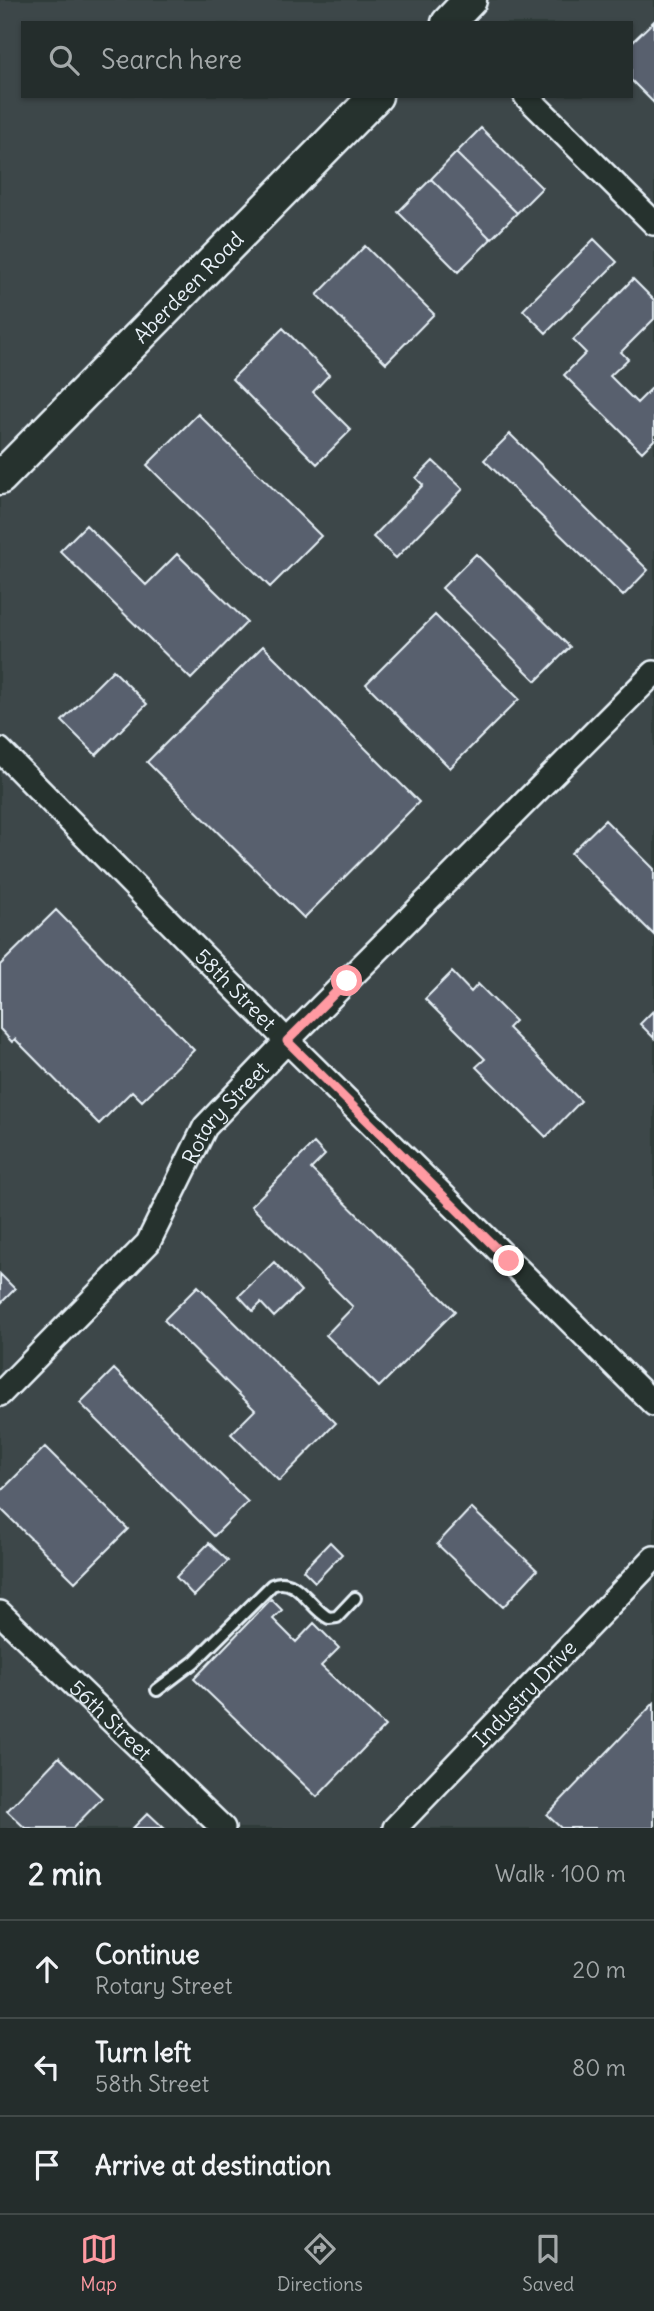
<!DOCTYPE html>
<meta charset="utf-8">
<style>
:root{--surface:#242d2c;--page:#303938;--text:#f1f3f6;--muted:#a3a8a9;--line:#414948;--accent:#ff9aa2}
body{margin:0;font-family:Delius,sans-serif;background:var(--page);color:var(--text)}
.stop{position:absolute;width:21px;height:21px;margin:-16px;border:5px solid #ff9aa2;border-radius:50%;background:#fff}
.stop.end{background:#ff9aa2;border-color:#fff;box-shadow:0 2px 7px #0008}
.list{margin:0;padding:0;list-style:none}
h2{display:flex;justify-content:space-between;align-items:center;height:91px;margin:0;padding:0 28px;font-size:30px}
h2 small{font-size:23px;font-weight:400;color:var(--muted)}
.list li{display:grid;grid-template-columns:46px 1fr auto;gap:21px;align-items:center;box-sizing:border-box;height:98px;padding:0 28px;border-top:2px solid var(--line)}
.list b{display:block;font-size:26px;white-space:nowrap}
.list p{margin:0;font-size:23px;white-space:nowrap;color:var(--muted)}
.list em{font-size:23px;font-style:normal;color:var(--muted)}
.icon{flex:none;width:38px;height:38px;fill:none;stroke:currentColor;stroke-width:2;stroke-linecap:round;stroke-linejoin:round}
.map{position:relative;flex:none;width:654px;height:1828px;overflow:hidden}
.search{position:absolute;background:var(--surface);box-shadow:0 2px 5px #0004;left:21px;right:21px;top:21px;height:77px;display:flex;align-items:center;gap:18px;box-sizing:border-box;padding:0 24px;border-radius:0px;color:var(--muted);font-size:26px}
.sheet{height:385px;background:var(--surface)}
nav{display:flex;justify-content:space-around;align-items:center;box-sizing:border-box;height:98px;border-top:2px solid var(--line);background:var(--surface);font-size:19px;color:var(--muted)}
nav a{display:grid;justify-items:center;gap:4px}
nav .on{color:var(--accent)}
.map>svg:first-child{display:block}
.built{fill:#3c474a;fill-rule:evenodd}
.building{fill:#58616e;stroke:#e8f1f8;stroke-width:2}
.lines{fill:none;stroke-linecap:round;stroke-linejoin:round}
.lane-casing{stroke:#e8f1f8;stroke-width:16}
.street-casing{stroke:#e8f1f8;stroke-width:28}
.secondary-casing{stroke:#e8f1f8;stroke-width:37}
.lane{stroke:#26332d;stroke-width:10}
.street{stroke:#26332d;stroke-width:23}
.secondary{stroke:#26332d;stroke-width:32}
.route{stroke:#ff9aa2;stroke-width:9}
.labels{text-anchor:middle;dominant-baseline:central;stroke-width:5;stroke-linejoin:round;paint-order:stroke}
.street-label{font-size:21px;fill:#e8f1f8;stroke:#26332d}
</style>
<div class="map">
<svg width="654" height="1828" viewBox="0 0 654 1828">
<rect width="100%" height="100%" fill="#303c3a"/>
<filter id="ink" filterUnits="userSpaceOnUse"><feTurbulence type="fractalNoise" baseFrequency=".0143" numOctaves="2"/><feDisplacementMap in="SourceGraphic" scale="14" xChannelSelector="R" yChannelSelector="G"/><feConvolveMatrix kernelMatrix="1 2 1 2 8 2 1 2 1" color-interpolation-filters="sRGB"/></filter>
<g filter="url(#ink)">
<path class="built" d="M0,0H654V1828H0ZM23,23H631V96H23Z"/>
<path class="building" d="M654,21V103L631,80V43Z
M481,128L542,188L517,213L456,153Z
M456,153L517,213L491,239L431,179Z
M431,179L491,239L458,272L398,212Z
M594,239L617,262L546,333L523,310Z
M365,246L434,314L386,363L317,295Z
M633,279L654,300V319L621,352L628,359L610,376L637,403L654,386V440L642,452L564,375L586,353L573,340Z
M283,328L329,375L313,392L351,430L317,464L232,379Z
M198,414L321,536L270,587L147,465Z
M510,434L648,570L623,596L484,460Z
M433,461L463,489L396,558L373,537L423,485L416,478Z
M86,525L146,585L177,554L247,622L191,679L60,551Z
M476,554L570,647L536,681L442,588Z
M435,615L519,699L450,768L366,684Z
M263,646L419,802L304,918L147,762Z
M113,670L147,704L96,755L62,721Z
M605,820L654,869V935L571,853Z
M56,910L194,1050L142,1101L132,1091L99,1124L15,1039L12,1042L0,1029V965Z
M452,972L471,992L478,984L515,1021L508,1028L581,1101L546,1137L476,1067L485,1059L425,999Z
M653,1011L654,1012V1038L640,1024Z
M314,1143L325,1155L311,1169L455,1311L379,1387L326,1335L353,1307L251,1206Z
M274,1262L301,1291L274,1317L261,1303L253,1311L239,1296Z
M0,1274L15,1289L0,1304Z
M198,1286L336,1423L279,1481L231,1434L255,1410L164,1320Z
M114,1369L248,1502L214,1536L80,1403Z
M45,1447L128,1529L75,1582L0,1508V1492Z
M471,1508L537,1570L503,1607L437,1544Z
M330,1542L342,1554L315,1582L303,1570Z
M209,1543L228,1561L194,1596L176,1577Z
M271,1599L282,1610L273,1619L296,1642L314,1623L339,1648L321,1666L385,1726L317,1797L194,1679Z
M654,1703V1828H561L547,1815Z
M59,1757L102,1798L73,1828H25L7,1811Z
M148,1813L164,1828H133Z"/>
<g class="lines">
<g class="lane-casing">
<path id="lane" d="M157,1690L194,1662L272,1585C297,1574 310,1609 329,1618L337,1617L355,1598"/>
</g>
<g class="street-casing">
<g id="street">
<path d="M526,96L654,223"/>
<path id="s1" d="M0,750L287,1041L654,1404"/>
<path id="s2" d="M0,1394L148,1243L205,1127L287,1041L654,673"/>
<path id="s3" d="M0,1613L223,1828"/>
<path id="s4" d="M395,1828L654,1558"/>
</g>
</g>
<g class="secondary-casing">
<g id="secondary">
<path d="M448,23L470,0"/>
<path id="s5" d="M0,478L376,96"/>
</g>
</g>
<use href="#lane" class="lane"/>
<use href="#street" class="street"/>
<use href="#secondary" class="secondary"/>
</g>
</g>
<g class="lines" filter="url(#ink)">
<path class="route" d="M347,981L287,1041L509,1261"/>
</g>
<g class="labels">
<g class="street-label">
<text stroke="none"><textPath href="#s5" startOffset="268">Aberdeen Road</textPath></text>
<text stroke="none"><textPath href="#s1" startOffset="336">58th Street</textPath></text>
<text stroke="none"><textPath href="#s2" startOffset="364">Rotary Street</textPath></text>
<text stroke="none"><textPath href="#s4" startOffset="187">Industry Drive</textPath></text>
<text stroke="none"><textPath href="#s3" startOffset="154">56th Street</textPath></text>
</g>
</g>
</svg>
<div class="stop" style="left:347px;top:981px"></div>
<div class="stop end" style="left:509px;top:1261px"></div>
<div class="search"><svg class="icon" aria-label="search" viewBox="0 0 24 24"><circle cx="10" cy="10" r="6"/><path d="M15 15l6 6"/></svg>Search here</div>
</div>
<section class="sheet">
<h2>2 min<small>Walk · 100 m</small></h2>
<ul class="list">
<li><svg class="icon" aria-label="ahead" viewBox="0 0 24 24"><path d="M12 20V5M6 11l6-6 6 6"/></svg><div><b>Continue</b><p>Rotary Street</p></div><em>20 m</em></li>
<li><svg class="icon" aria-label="left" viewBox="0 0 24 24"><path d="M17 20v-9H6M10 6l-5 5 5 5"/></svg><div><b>Turn left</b><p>58th Street</p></div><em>80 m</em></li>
<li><svg class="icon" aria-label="arrive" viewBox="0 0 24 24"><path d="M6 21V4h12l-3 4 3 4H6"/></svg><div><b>Arrive at destination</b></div></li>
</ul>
</section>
<nav>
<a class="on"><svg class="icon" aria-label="map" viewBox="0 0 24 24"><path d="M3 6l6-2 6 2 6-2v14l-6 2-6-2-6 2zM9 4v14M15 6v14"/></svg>Map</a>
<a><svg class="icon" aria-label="directions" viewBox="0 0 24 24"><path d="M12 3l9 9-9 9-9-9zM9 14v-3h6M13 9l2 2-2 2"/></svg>Directions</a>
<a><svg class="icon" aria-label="saved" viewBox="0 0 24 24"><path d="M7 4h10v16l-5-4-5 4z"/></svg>Saved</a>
</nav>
